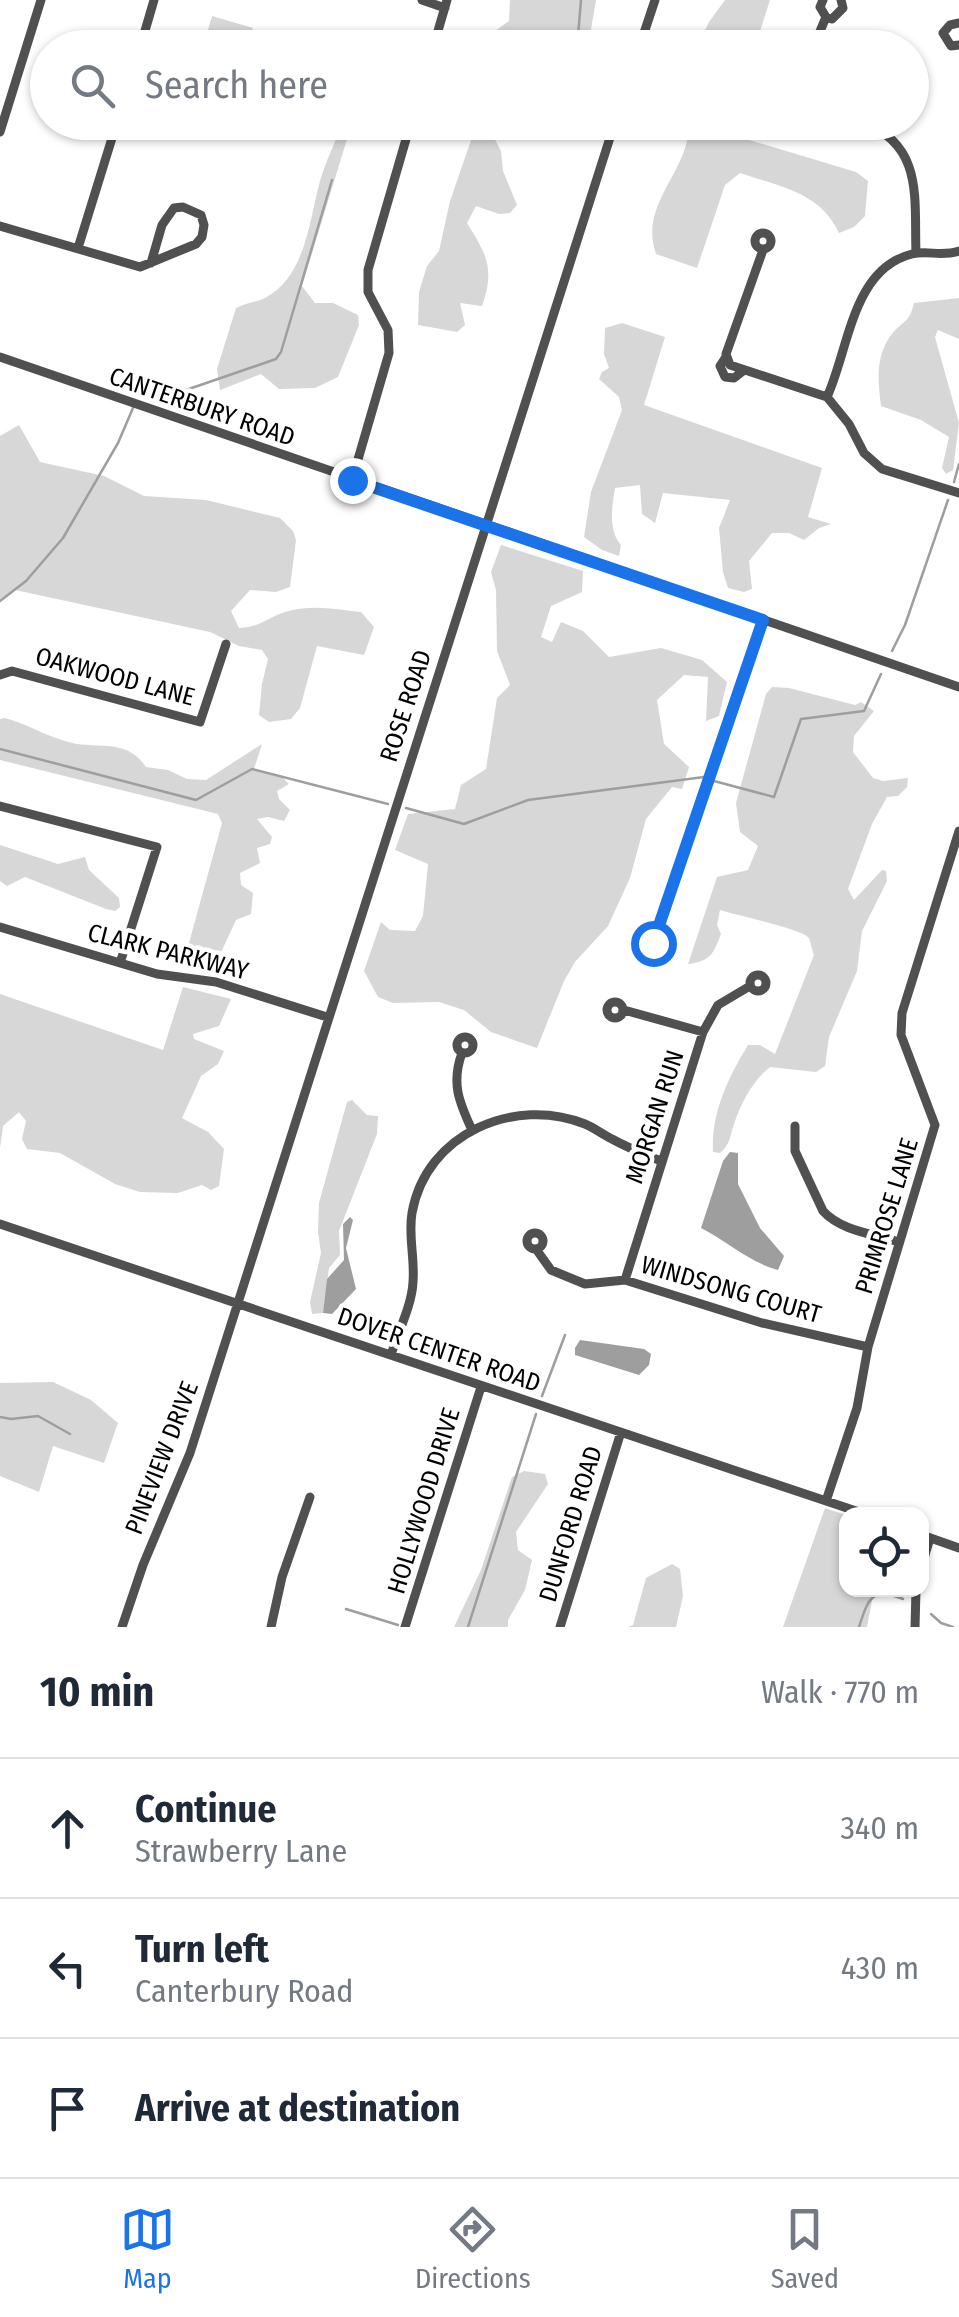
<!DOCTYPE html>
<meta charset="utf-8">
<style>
:root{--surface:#fff;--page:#f6f6f7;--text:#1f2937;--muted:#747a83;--line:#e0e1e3;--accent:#1a73e8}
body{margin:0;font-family:"Fira Sans Condensed",sans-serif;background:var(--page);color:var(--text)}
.controls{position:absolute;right:30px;bottom:30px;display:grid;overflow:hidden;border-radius:20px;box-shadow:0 2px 8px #0004}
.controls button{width:90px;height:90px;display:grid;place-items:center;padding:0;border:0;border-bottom:2px solid var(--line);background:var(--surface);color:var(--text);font:50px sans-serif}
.stop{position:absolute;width:30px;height:30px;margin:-22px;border:8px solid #1a73e8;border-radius:50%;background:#fff}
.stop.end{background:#1a73e8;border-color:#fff;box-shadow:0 2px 10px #0008}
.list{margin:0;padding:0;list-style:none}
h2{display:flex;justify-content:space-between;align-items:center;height:130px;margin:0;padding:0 40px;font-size:42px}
h2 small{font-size:32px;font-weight:400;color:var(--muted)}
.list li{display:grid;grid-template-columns:65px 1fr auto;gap:30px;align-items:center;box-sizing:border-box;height:140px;padding:0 40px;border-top:2px solid var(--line)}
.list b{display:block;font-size:38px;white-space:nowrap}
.list p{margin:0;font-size:32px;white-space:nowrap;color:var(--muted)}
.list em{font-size:32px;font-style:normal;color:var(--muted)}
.icon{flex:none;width:55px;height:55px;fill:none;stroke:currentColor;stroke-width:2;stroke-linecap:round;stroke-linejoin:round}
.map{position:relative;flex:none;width:959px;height:1627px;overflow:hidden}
.search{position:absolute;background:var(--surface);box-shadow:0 2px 8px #0004;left:30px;right:30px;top:30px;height:110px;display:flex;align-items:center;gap:25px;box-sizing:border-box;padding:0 35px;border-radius:55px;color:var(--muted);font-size:38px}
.sheet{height:550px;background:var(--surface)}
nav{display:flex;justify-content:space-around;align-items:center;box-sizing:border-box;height:140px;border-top:2px solid var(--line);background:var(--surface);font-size:28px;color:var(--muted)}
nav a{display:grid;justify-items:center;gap:5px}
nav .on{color:var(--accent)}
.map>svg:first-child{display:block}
.green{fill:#d7d7d7}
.water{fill:#9e9e9e}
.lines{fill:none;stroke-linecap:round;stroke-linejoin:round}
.stream{stroke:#9e9e9e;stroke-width:2.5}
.minor{stroke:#505050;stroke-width:9}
.route{stroke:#1a73e8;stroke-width:12}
.labels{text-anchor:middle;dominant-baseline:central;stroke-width:9;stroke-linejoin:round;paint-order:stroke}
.street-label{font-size:25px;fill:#000;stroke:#fff}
</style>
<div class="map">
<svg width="959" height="1627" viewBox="0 0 959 1627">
<rect width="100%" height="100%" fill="#fff"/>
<path class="green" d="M510,0H596L588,47H488L495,31L509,21Z
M725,0H770L755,47H697L709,22Z
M212,16L253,28L247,47H203Z
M343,123H352L302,286L315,303H333L358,315L359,325L338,377L315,388L279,389L261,374L220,390L217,369L236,308C246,303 257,302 265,298C306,276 309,221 320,181C326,161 335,142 343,123Z
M477,123H495L490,130L501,151L503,171L517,205L510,213L499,214L476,206L467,223C487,255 495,269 482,306L460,303L465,325L457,332L418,325L419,292L427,266L439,251L450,201Z
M689,123H732L729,134L856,172L868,181L865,216L854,227L839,233C820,192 780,187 740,173L725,185L697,268L656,254C638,203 690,172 689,123Z
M959,298V339L938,330L935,337L959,423L953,470L946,474L942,468L949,437L921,420L881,406C878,381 875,357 891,335C903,320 909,324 914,303Z
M622,323L665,337L644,405L822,468L808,517L831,524L819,528L804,540L789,533H772L749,561L752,589L744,592L728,588L723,572L719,528L730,500L663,493L655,523L642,514L640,485L615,488C612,506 608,531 621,545L619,556L602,550L584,537L591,492L622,410L619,397L599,379L602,372L609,368L604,354L605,328Z
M19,425L40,462L104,476L144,496L206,500L280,518L293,531L296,540L290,587L276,592L250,590L231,611L239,628C262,627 266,618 285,612C310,604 336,609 361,612L374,627L364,655L317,646L300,708L291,719L269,722L259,715L262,684L268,659L262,650L239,646L210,632L15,590L0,601V436Z
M501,545L583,571L582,592L551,606L541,637L552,642L561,622L583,631L609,657L661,648L702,660L727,682L719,716L706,721L708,677L684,675L657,700L664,744L689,767L682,789L672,787L646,819L630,878L608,926L575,962L564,981L537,1048L491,1032L464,1010L439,1002L393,1003L378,997L364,971L381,922L390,930L415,931L423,916L428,864L395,850L408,814L455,809L461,785L486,769L497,698L510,685L497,651L496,590L491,572Z
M772,687L789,688L855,705L861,702L874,711L854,736L853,752L873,778L883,781L908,778L907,787L898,796L887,797L872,824L848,889L854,900L882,870L886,871L887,881L862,931L857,971L829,1037L825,1066L816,1072L770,1067C753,1080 741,1103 734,1124C730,1136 730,1145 720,1153L713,1152C711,1113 728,1078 748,1045H760L775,1054L814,955C813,954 810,940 809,938C803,929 735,915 720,910L717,925L721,934C713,955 710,961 688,964L717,877L748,870L758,846L740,832L736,803L766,694Z
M5,718C27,724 44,735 65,741C94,751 126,736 146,767L168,770L187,779L206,780L262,744L254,769L280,775L289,784L277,791L279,799L290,810L284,821L268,817L257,819L272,837L270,844L257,848L260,863L240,873L241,885L253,893L251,914L236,920L211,974L190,967L192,961L187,950L222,823L218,814L0,760V719Z
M0,845L58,864L85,857L89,870L119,898L120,907L115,911L106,909L25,877L7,886L0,881Z
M183,987L231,999L219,1026L193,1034L194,1039L224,1051L218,1064L201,1076L182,1118L208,1132L224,1149L219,1186L211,1190L202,1185L178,1193L140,1192L115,1184L60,1153L27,1149L22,1139L26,1121L19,1112L3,1126L0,1148V994L163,1050Z
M352,1100L367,1115L378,1116L377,1134L339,1231L340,1255L329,1268L323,1313L312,1314L310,1302L321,1253L318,1232L319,1203L347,1102Z
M53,1382L91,1400L118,1423L104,1463L53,1446L39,1492L0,1476V1383Z
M524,1471L545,1474L548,1484L516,1532L518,1550L532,1560L525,1590L508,1620V1627H454L481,1570L512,1477Z
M825,1508L846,1515V1590H874L867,1627H783Z
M672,1564L680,1569L683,1596L676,1627H628L633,1625L646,1578Z"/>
<path class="water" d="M730,1152L738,1153V1184L760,1228L784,1256L778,1270C749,1262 728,1242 701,1228L723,1161Z
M350,1217L353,1220L346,1248L356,1289L332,1314L323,1313L327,1279L344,1260L343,1224Z
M580,1340L644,1349L651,1354L649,1365L639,1375L575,1355V1348Z"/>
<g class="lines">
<path class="stream" d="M577,48L581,0
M154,401L276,359L281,352L332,180
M954,482L959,464
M0,601L26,581L63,538L118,443L133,408
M892,651L905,625L948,500
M0,749L196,800L252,769L388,804
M714,781L774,797L801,719L864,711L881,674
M406,808L464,824L528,800L704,777
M542,1396L565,1335
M0,1417L11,1419L38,1416L70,1434
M346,1609L398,1625
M931,1614L941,1623L953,1627
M468,1627L536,1414
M859,1627C868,1599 872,1586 903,1599"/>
<path class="minor" d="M422,0L445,8
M826,17L832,19L843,8L841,0
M959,23L950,25L943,33L951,46L959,45
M140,48L154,0
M433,48L447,0
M639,48L655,0
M813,48L826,17L820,7L823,0
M863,122C924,146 914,198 916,253
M0,132L41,0
M0,226L140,267L196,244L202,237L204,225L201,215L183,207L174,208L162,225L151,263
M755 241a8 8 0 1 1 16 0a8 8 0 1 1-16 0Z
M78,248L117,122
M763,250L726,354L730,365L827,397L849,424L864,453L882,469L959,493
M0,357L959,687
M726,357L720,366L725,377L734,378L743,371
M827,397C849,349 852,269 912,254C928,250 941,257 959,251
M352,480L389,353L388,330L368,292V270L411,122
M0,675L12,671L200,722L226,644
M0,806L157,847L120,963
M0,927L157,974L216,982L327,1017
M653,943L763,620
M750 983a8 8 0 1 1 16 0a8 8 0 1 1-16 0Z
M607 1010a8 8 0 1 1 16 0a8 8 0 1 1-16 0Z
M624,1010L703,1032
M457 1045a8 8 0 1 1 16 0a8 8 0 1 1-16 0Z
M462,1053C451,1083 459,1102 472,1130
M795,1126V1151L823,1211C841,1231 874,1234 899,1242
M0,1224L865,1514
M527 1241a8 8 0 1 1 16 0a8 8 0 1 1-16 0Z
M536,1249L551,1270L585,1284L625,1280L762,1323L868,1347
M625,1280L703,1032L718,1005L750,986
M391,1355C398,1332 412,1305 413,1282C415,1258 408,1236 412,1213C426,1133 515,1096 585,1124C595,1128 603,1135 612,1139C628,1148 644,1154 661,1161
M826,1501L857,1408L868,1347L935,1125L901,1035L902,1013L959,831
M922,1535L959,1548
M922,1565L930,1538
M122,1627L143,1565L190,1453L615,122
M271,1627L282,1577L310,1497
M405,1627L481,1387
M560,1627L621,1432
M915,1627L916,1590"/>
</g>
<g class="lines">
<path class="route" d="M352,480L763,620L653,943"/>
</g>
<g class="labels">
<g class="street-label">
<text transform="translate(202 407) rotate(19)">CANTERBURY ROAD</text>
<text transform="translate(115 677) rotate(15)">OAKWOOD LANE</text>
<text transform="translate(406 706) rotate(-72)">ROSE ROAD</text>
<text transform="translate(168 952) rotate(14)">CLARK PARKWAY</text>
<text transform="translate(655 1117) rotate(-72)">MORGAN RUN</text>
<text transform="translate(887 1216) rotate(-73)">PRIMROSE LANE</text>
<text transform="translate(731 1290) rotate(16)">WINDSONG COURT</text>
<text transform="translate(439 1350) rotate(19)">DOVER CENTER ROAD</text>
<text transform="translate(162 1458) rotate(-69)">PINEVIEW DRIVE</text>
<text transform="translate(424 1501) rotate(-73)">HOLLYWOOD DRIVE</text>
<text transform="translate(571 1524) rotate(-73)">DUNFORD ROAD</text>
</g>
</g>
</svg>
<div class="controls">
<button><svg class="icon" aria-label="locate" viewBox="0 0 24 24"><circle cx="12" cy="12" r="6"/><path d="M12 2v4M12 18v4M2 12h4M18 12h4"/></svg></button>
</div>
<div class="stop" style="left:653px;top:943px"></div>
<div class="stop end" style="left:352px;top:480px"></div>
<div class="search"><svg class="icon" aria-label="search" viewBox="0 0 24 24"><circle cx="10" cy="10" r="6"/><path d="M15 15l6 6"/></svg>Search here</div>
</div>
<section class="sheet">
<h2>10 min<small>Walk · 770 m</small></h2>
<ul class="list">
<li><svg class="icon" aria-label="ahead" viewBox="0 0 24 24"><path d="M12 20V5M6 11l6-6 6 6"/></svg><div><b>Continue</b><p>Strawberry Lane</p></div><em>340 m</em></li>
<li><svg class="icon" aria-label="left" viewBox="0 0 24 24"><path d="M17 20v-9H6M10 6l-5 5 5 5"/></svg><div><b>Turn left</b><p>Canterbury Road</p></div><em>430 m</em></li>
<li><svg class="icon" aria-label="arrive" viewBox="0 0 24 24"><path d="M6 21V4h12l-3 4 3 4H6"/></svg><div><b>Arrive at destination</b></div></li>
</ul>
</section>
<nav>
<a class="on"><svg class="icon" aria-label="map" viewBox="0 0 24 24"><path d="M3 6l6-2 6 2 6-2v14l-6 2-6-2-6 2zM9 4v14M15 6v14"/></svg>Map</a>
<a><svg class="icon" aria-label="directions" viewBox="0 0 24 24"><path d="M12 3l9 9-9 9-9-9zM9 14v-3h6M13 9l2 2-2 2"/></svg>Directions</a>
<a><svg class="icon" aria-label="saved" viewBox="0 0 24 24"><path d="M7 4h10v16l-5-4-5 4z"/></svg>Saved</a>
</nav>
